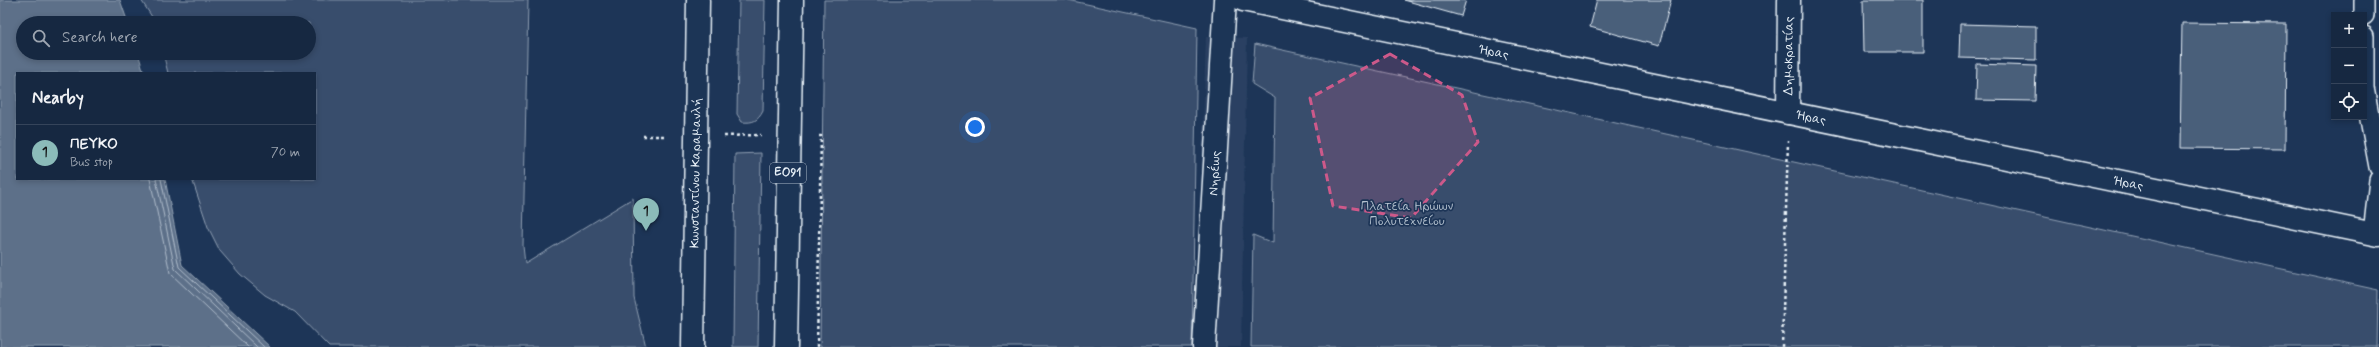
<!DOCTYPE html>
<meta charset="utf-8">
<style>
:root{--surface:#162841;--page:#1f3048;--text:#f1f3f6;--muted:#9ea6b1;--line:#35445a;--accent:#8bbbb9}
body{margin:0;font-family:Mynerve,sans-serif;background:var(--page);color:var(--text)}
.controls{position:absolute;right:12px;top:12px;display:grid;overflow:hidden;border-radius:0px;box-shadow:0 2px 6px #0003}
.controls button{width:36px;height:36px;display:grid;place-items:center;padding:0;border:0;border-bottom:1px solid var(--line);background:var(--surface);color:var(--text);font:20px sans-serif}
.you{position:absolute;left:975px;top:127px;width:14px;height:14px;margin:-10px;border:3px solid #fff;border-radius:50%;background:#1a73e8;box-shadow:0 0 0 6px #1a73e833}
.badge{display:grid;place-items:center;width:26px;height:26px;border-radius:50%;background:var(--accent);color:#111;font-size:13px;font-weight:700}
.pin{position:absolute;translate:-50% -33px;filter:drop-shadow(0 1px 2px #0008)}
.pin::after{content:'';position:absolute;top:21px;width:14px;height:12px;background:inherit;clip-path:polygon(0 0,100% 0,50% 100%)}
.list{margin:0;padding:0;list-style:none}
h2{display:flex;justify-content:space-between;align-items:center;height:52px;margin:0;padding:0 16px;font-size:17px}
h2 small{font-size:13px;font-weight:400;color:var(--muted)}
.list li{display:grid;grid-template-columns:26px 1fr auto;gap:12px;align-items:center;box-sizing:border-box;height:56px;padding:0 16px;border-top:1px solid var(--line)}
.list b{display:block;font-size:15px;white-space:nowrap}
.list p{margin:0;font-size:13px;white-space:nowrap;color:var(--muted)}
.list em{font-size:13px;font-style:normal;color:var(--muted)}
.icon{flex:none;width:22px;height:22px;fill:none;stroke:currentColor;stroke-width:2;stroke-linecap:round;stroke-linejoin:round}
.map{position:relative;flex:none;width:2379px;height:347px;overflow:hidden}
.search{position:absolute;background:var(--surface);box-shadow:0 2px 6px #0003;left:16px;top:16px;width:300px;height:44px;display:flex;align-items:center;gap:10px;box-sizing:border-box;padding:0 14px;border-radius:22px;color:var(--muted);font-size:15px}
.panel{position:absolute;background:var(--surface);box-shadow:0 2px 6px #0003;left:16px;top:72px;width:300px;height:108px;border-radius:0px}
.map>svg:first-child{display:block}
.built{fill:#2a4162}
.green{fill:#374d6c;stroke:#909fb2}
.water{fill:#5d7089;stroke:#95a4b5}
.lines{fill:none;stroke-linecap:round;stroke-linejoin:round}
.shore{stroke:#b0bdcc;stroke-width:1}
.building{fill:#495e7a;stroke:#e8f1f8}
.lane-casing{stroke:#e8f1f8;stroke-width:22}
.street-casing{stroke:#e8f1f8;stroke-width:25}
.highway-casing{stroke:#e8f1f8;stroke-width:25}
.path{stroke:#e8f1f8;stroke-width:2.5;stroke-dasharray:3 3;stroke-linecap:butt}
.lane{stroke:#1d3557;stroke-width:19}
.street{stroke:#1d3557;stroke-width:22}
.highway{stroke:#1d3557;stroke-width:22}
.marked{fill:#cd598a;fill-opacity:0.2;stroke:#cd598a;stroke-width:3;stroke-dasharray:8 5;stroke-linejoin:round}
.labels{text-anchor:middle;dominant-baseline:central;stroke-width:3.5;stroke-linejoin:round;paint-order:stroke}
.shield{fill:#1d3557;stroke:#abb9c8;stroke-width:1}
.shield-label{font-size:12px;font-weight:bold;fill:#e8f1f8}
.street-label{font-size:13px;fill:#e8f1f8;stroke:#1d3557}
.park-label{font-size:13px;fill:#b3c0ce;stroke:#1d3557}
</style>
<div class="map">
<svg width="2379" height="347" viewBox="0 0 2379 347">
<rect width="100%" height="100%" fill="#1d3557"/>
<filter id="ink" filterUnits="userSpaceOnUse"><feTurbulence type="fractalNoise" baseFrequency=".025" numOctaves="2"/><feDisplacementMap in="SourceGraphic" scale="8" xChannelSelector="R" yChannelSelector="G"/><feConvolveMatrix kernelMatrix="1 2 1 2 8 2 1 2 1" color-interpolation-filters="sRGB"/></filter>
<g filter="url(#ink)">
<path class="built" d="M1206,37L1247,38L1241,347H1196Z"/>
<path class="green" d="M141,0H528L523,246L525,264L633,198L634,298L646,347H329L295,312L265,295L240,274L220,251L208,227L192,179H315V73H168L163,53H309V23H156Z
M739,0H765L763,111C758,121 753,123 742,122L737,114Z
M824,0H1068L1197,28L1192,347H820Z
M1255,44L2378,290L2377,347H1251L1253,235L1273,243L1275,98L1252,84Z
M761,153L758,347H733L735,154Z"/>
<path class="water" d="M0,0H120L128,23H23V53H138L144,73H17V179H165L182,265L270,347H0Z"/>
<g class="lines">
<path class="shore" d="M150,179L170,273L248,347
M156,179L175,269L257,347
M161,179L179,267L264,347"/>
</g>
<path class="building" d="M1404,0H1466L1461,16Z
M1597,0H1671L1659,46L1590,27Z
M1863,0H1923V52H1864Z
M2182,23L2286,24L2285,149L2180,148Z
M1960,24L2036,26V60L1959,58Z
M1977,64L2036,66L2035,101L1976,100Z"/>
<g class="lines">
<g class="lane-casing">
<path id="lane" d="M2364,0V15
M2364,36V88L2379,167
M2373,234L2379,180"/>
</g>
<g class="street-casing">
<g id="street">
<path id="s1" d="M1243,0L2379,235"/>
<path id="s2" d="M1788,113L1789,0"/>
<path id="s3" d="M1204,347L1225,0"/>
</g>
</g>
<g class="highway-casing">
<g id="highway">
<path id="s4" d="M693,347L698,0"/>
<path d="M786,347L792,0"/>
</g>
</g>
<path class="path" d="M643,136H667
M724,136L761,135
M817,347L821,136H818
M1782,347L1788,141"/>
<use href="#lane" class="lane"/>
<use href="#street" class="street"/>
<use href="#highway" class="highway"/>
</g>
</g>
<path class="marked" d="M1390,54L1462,95L1478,142L1411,218L1333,206L1310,98Z"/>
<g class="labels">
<rect class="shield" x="770" y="163" width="36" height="20" rx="3"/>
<g class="shield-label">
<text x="788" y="173">ΕΟ91</text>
</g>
<g class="street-label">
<text stroke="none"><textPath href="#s1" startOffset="256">Ήρας</textPath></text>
<text stroke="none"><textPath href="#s2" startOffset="57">Δημοκρατίας</textPath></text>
<text stroke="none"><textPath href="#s1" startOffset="580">Ήρας</textPath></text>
<text stroke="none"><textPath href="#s4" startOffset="174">Κωνσταντίνου Καραμανλή</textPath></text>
<text stroke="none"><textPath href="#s3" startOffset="174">Νηρέως</textPath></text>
<text stroke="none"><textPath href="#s1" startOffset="904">Ήρας</textPath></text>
</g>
<g class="park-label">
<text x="1407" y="206">Πλατεία Ηρώων<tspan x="1407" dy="15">Πολυτεχνείου</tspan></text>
</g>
</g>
</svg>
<div class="controls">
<button>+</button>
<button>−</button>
<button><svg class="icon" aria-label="locate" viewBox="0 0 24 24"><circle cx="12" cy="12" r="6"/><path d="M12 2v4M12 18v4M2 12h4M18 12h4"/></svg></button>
</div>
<div class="you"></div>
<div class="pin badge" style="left:646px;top:231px">1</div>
<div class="search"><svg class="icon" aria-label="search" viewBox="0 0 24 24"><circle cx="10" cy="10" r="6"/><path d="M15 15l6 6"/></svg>Search here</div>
<section class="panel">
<h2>Nearby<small></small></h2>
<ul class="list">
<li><span class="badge">1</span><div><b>ΠΕΥΚΟ</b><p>Bus stop</p></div><em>70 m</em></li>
</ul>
</section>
</div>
